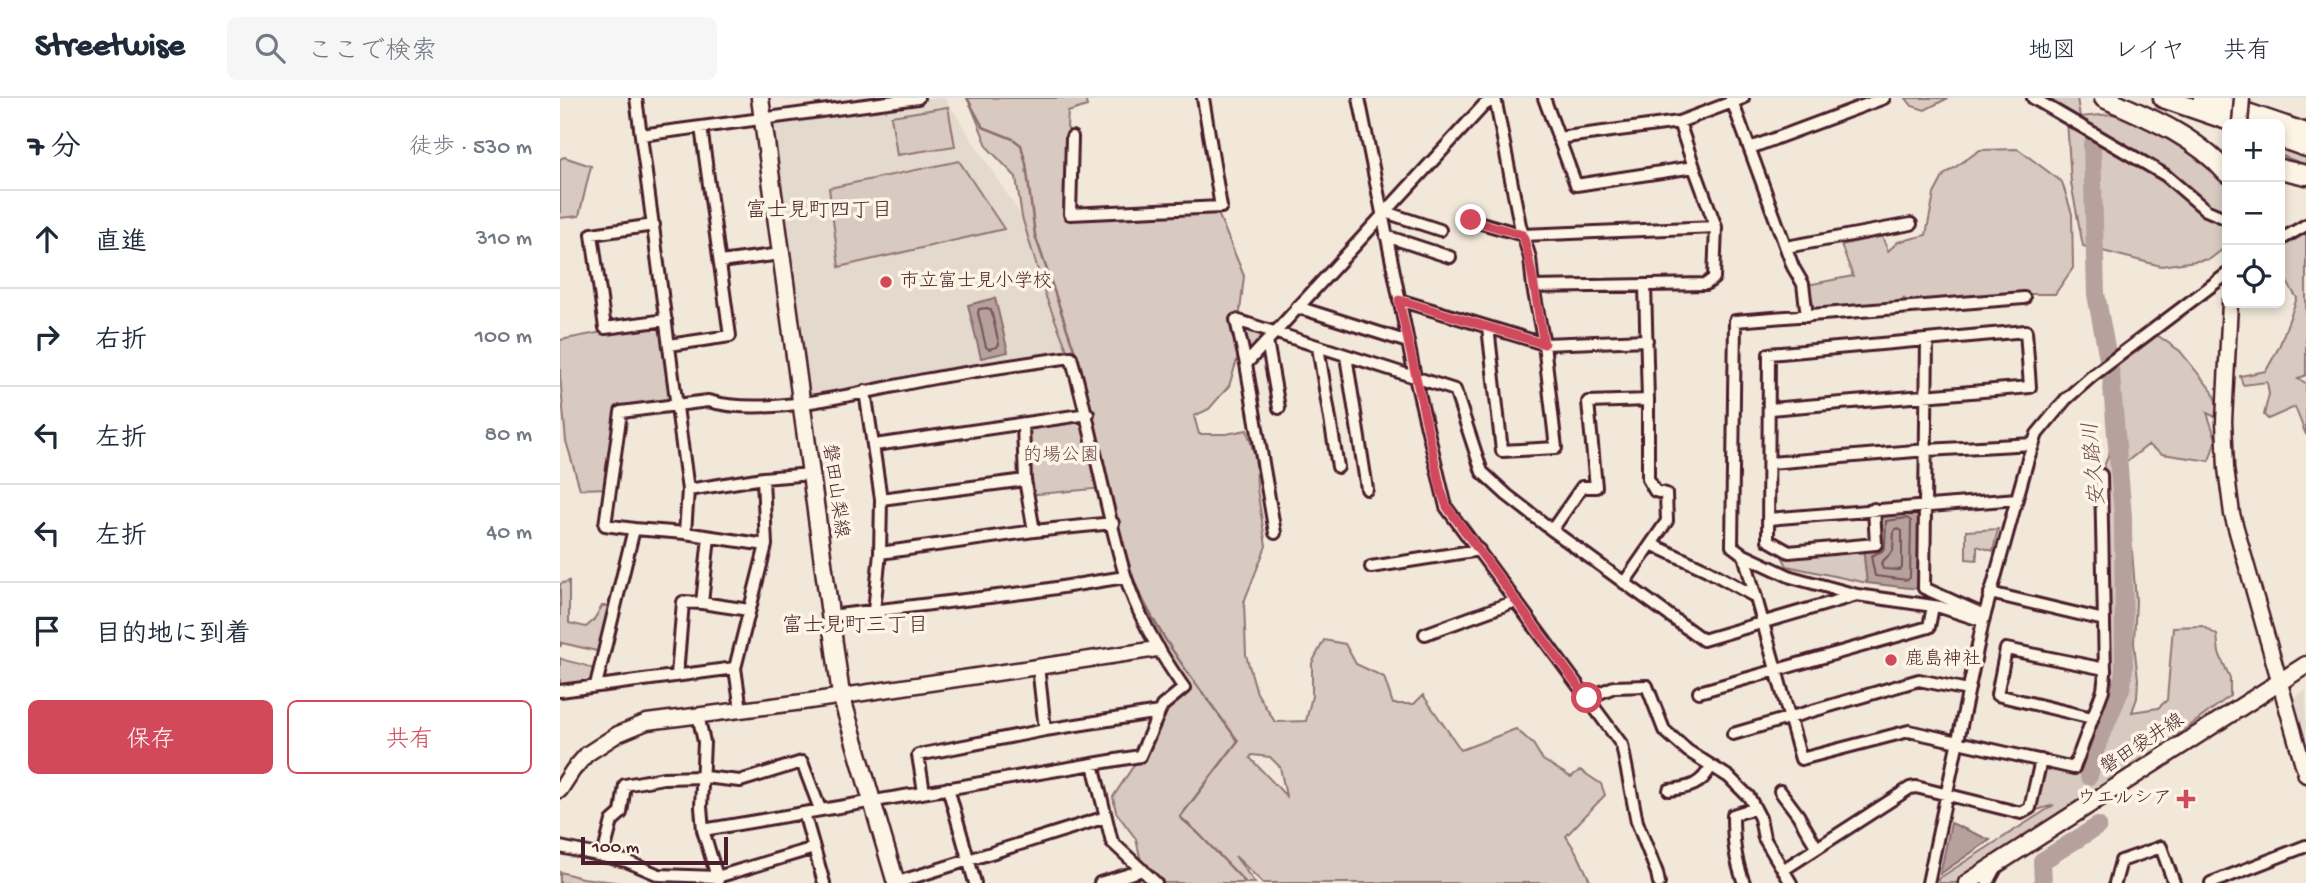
<!DOCTYPE html>
<html lang="ja">
<meta charset="utf-8">
<style>
:root{--surface:#fff;--page:#f6f6f7;--text:#1f2937;--muted:#747a83;--line:#e0e1e3;--accent:#d1495b}
body{margin:0;font-family:"Gochi Hand","Klee One",sans-serif;background:var(--page);color:var(--text)}
.controls{position:absolute;right:21px;top:21px;display:grid;overflow:hidden;border-radius:10px;box-shadow:0 4px 10px #0003}
.controls button{width:63px;height:63px;display:grid;place-items:center;padding:0;border:0;border-bottom:2px solid var(--line);background:var(--surface);color:var(--text);font:35px sans-serif}
.scale{position:absolute;left:21px;bottom:18px;width:147px;box-sizing:border-box;padding-left:7px;border:4px solid #4a1f2b;border-top:0;font-size:19px;line-height:24px;white-space:nowrap;color:#4a1f2b;-webkit-text-stroke:5px #fcf5e5;paint-order:stroke}
.stop{position:absolute;width:21px;height:21px;margin:-16px;border:5px solid #d1495b;border-radius:50%;background:#fff}
.stop.end{background:#d1495b;border-color:#fff;box-shadow:0 2px 7px #0008}
.list{margin:0;padding:0;list-style:none}
h2{display:flex;justify-content:space-between;align-items:center;height:91px;margin:0;padding:0 28px;font-size:30px}
h2 small{font-size:23px;font-weight:400;color:var(--muted)}
.list li{display:grid;grid-template-columns:46px 1fr auto;gap:21px;align-items:center;box-sizing:border-box;height:98px;padding:0 28px;border-top:2px solid var(--line)}
.list b{display:block;font-size:26px;white-space:nowrap}
.list em{font-size:23px;font-style:normal;color:var(--muted)}
.actions{display:flex;gap:14px;padding:21px 28px}
.actions a{flex:1;padding:16px 0;border:2px solid var(--accent);border-radius:10px;text-align:center;font-size:24px;color:var(--accent)}
.actions .main{background:var(--accent);color:#fff}
.icon{flex:none;width:38px;height:38px;fill:none;stroke:currentColor;stroke-width:2;stroke-linecap:round;stroke-linejoin:round}
.map{position:relative;flex:none;width:1746px;height:785px;overflow:hidden}
header{display:flex;align-items:center;gap:42px;box-sizing:border-box;height:98px;padding:0 35px;background:var(--surface);border-bottom:2px solid var(--line)}
header strong{font-size:33px}
nav{display:flex;gap:38px;margin-inline-start:auto;font-size:24px}
.search{width:490px;height:63px;background:var(--page);display:flex;align-items:center;gap:18px;box-sizing:border-box;padding:0 24px;border-radius:10px;color:var(--muted);font-size:26px}
main{display:flex}
aside{flex:1;background:var(--surface)}
.map>svg:first-child{display:block}
.built{fill:#e4d9cd}
.green{fill:#d8cac0;stroke:#917476;stroke-width:2;fill-rule:evenodd}
.water{fill:#b6a19c;stroke:#8b6d6f;stroke-width:2}
.lines{fill:none;stroke-linecap:round;stroke-linejoin:round}
.shore{stroke:#755358;stroke-width:2}
.stream{stroke:#8b6d6f;stroke-width:2.5}
.river{stroke:#b6a19c;stroke-width:18}
.minor-casing{stroke:#4a1f2b;stroke-width:16}
.tertiary-casing{stroke:#4a1f2b;stroke-width:19}
.secondary-casing{stroke:#4a1f2b;stroke-width:21}
.trunk-casing{stroke:#4a1f2b;stroke-width:23}
.minor{stroke:#fcf5e5;stroke-width:10}
.tertiary{stroke:#fcf5e5;stroke-width:14}
.secondary{stroke:#fcf5e5;stroke-width:16}
.trunk{stroke:#fcf5e5;stroke-width:18}
.tertiary-bridge-casing{stroke:#4a1f2b;stroke-width:19;stroke-linecap:butt}
.tertiary-bridge{stroke:#fcf5e5;stroke-width:14}
.route{stroke:#d1495b;stroke-width:9}
.poi-dot{fill:#d1495b;stroke:#fcf5e5;stroke-width:2.5}
.labels{text-anchor:middle;dominant-baseline:central;stroke-width:7;stroke-linejoin:round;paint-order:stroke}
.poi-label{font-size:19px;fill:#4a1f2b;stroke:#fcf5e5;text-anchor:start}
.park-label{font-size:19px;fill:#6e4a50;stroke:#fcf5e5}
.street-label{font-size:19px;fill:#4a1f2b;stroke:#fcf5e5}
.neighbourhood-label{font-size:21px;fill:#4a1f2b;stroke:#fcf5e5}
.water-label{font-size:21px;font-style:italic;fill:#704c53;stroke:#fcf5e5}
</style>
<header>
<strong>Streetwise</strong>
<div class="search"><svg class="icon" aria-label="search" viewBox="0 0 24 24"><circle cx="10" cy="10" r="6"/><path d="M15 15l6 6"/></svg>ここで検索</div>
<nav><a>地図</a><a>レイヤ</a><a>共有</a></nav>
</header>
<main>
<aside>
<h2>7 分<small>徒歩 · 530 m</small></h2>
<ul class="list">
<li><svg class="icon" aria-label="ahead" viewBox="0 0 24 24"><path d="M12 20V5M6 11l6-6 6 6"/></svg><div><b>直進</b></div><em>310 m</em></li>
<li><svg class="icon" aria-label="right" viewBox="0 0 24 24"><path d="M7 20v-9h11M14 6l5 5-5 5"/></svg><div><b>右折</b></div><em>100 m</em></li>
<li><svg class="icon" aria-label="left" viewBox="0 0 24 24"><path d="M17 20v-9H6M10 6l-5 5 5 5"/></svg><div><b>左折</b></div><em>80 m</em></li>
<li><svg class="icon" aria-label="left" viewBox="0 0 24 24"><path d="M17 20v-9H6M10 6l-5 5 5 5"/></svg><div><b>左折</b></div><em>40 m</em></li>
<li><svg class="icon" aria-label="arrive" viewBox="0 0 24 24"><path d="M6 21V4h12l-3 4 3 4H6"/></svg><div><b>目的地に到着</b></div></li>
</ul>
<div class="actions"><a class="main">保存</a><a>共有</a></div>
</aside>
<div class="map">
<svg width="1746" height="785" viewBox="0 0 1746 785">
<rect width="100%" height="100%" fill="#f1e8da"/>
<filter id="ink" filterUnits="userSpaceOnUse"><feTurbulence type="fractalNoise" baseFrequency=".0143" numOctaves="2"/><feDisplacementMap in="SourceGraphic" scale="14" xChannelSelector="R" yChannelSelector="G"/><feConvolveMatrix kernelMatrix="1 2 1 2 8 2 1 2 1" color-interpolation-filters="sRGB"/></filter>
<g filter="url(#ink)">
<path class="built" d="M358,0H385L462,119L486,199L507,253L240,305L203,21Z
M1746,592V647L1741,633L1735,599Z"/>
<path class="green" d="M408,0H525L527,8L508,14L507,29L512,39L510,116L658,115L684,178L679,223L714,235L685,262L681,249L669,288L649,311L634,318L639,336H666L687,332L696,362L697,391L706,448L684,504L686,557L697,595L715,624L746,623L752,598V565L764,542L785,546L796,566L824,579L833,606H854L863,597L901,652L956,631L973,646L983,662L1011,679L1020,672L1041,686L1045,697L1006,738L1018,757L1031,785H703L675,758L695,785H597L583,772L576,741L556,714L553,699L580,658L603,609L623,590L565,479L544,390L468,397L463,327L531,312L486,199L462,119L456,79L428,50ZM692,657L710,659L720,669L726,698L690,660Z
M1346,0H1388L1365,12L1352,8Z
M1481,0H1517L1520,19L1552,16L1605,29L1667,81V148L1650,161L1601,168L1523,148L1511,85L1507,21L1518,19Z
M388,9L395,48L337,57L331,18Z
M1720,46L1746,55V67L1720,57Z
M1458,51L1502,84L1512,116L1513,170L1495,196H1457L1349,207L1343,199L1347,207L1246,214L1247,187L1293,178L1281,147L1322,138L1328,153L1338,144L1366,137L1374,96L1384,77L1420,52Z
M4,59L31,68L19,118L0,120V61Z
M399,63L444,131L279,169L269,90Z
M1746,127V277L1738,281L1746,285V337L1735,309L1708,321L1704,317L1709,296L1707,284L1683,287L1680,278L1706,273L1719,249L1737,200L1720,173V142Z
M106,222L117,306L61,314L50,390L20,391L6,343L0,278V242Z
M1591,233L1620,253L1652,293L1664,323L1647,315L1656,341L1649,363L1602,356L1588,347L1565,365L1576,503L1574,545L1578,581L1577,600L1572,614L1598,610L1607,602L1613,529L1642,528L1657,537L1659,555L1670,580V598L1498,726L1407,785H1379L1378,781L1494,707L1473,713L1481,662L1516,677L1523,667L1553,586L1545,544L1541,377L1562,320L1553,307L1557,260Z
M1438,431L1433,453L1417,448V462L1406,461V433Z
M1303,447L1307,485L1227,468L1222,458Z
M9,483V525L26,529L33,523L42,508H48L51,513L41,554L2,545L0,549V486Z
M0,560C14,568 42,563 36,587L0,592Z
M0,774L22,780L63,785H0Z"/>
<path class="water" d="M435,200L448,254L421,260L408,207Z
M1354,413L1358,415V491L1307,485L1303,449L1319,447L1318,420L1323,415Z
M1391,725L1430,742L1380,776Z"/>
<g class="lines">
<path class="shore" d="M427,210L431,212L439,246L437,249L429,251L426,249L418,215L419,211Z
M1347,420L1351,423L1350,480L1347,482L1315,478L1311,458L1322,453L1325,449L1326,423Z
M1337,430L1342,433V470L1339,472L1323,471L1321,465L1333,453L1334,433Z"/>
<path class="stream" d="M407,0L423,29L453,41L461,47L466,66L475,137L521,272L559,434
M565,458C587,527 636,585 678,643L620,719L638,735L686,785"/>
<path class="river" d="M1529,678L1535,653L1562,588L1564,570L1563,418L1551,277L1536,196L1532,47
M1483,785L1482,763L1538,728"/>
<g class="minor-casing">
<path id="minor" d="M76,0L128,392L125,435
M799,0L855,279L886,409L1062,647L1077,724L1097,775L1099,785
M984,0L1016,87L1134,69L1119,24
M1171,0L1233,169L1243,186L1247,218
M1473,0L1605,77L1646,112L1667,121
M81,37L358,0
M512,39L510,116L661,109L643,0
M998,40L1119,24L1183,0
M1190,50L1324,0
M825,114L880,132
M911,122L963,137L1156,129L1134,69
M94,127L32,136L45,230L106,222
M826,138L890,159
M1720,142L1746,127
M1226,149L1351,126
M160,164L221,156
M973,189L1146,186L1154,180L1156,129
M1464,200L1175,223L1172,448L1184,457L1241,661L1349,633L1514,670L1543,592L1545,575L1541,377
M839,202L984,246L1087,242
M737,209L848,244
M928,229L942,353L996,350L984,246L973,189L970,160L960,127L935,0
M1367,242L1364,490L1424,517
M707,243L719,310
M109,247L170,238L141,29
M758,249L778,369
M786,258L807,391
M686,266L676,222L895,292L922,374L947,397L992,432L1143,542L1297,497
M305,293L321,401L320,455L314,513
M1209,311L1470,289L1466,233L1209,256L1208,442L1229,454L1316,446L1314,411
M463,327L465,382L474,433
M315,347L528,316
M1209,365L1367,352L1473,346
M128,392L203,380
M321,401L465,382
M1208,421L1457,401
M74,431L45,427L61,314L148,303C208,320 302,294 364,282C412,273 462,266 511,259C532,331 544,405 565,477C577,516 600,556 624,590L602,608L580,658L143,732
M992,432L1022,389H1036L1028,304L1088,302
M715,435L686,266L924,7L936,0
M149,439L142,505L189,512
M1091,446L1147,472L1196,499
M320,455L474,433L553,425
M1184,457L1231,479L1297,497L1380,509L1420,522
M811,469L919,452
M1064,485L1107,423L1106,396L1095,393L1088,381V302L1085,187
M1430,495L1544,522
M270,518L471,494L565,479
M865,536L956,503
M478,568L485,632L599,614
M117,577L123,504L142,505
M36,587L74,431L125,435L206,447
M0,593L175,570
M1139,594L1369,529L1373,508
M1027,600L1054,589L1087,588L1104,632L1128,653L1169,679L1189,699L1200,720L1204,740L1231,785
M181,612L175,570L206,447L203,380L251,376
M138,617L144,644L141,709L143,732L158,782
M1532,620L1437,597L1446,551L1545,571
M1173,636L1359,582L1408,592
M533,666L552,744L596,785
M388,690L415,785
M1109,692C1129,690 1142,687 1151,668
M1220,693L1238,717L1257,750
M364,694L358,657L485,632
M244,715L264,785
M0,749L66,763L99,777L157,779L254,750
M43,758L52,723L61,715L65,687L103,680L144,679L180,683L242,664L260,711
M1223,772L1350,690L1356,689L1461,715L1470,710L1481,662
M335,785L546,719
M540,785L583,772
M1184,785C1175,762 1173,742 1173,717L1195,710
M1368,785L1423,523L1468,361L1477,336L1506,301L1532,278L1667,176
M1428,785L1438,766
M1555,785L1561,763L1601,749L1614,785
M1651,785L1746,748"/>
</g>
<g class="tertiary-casing">
<path id="tertiary" d="M1670,205L1664,323L1666,370L1672,416L1746,677
M0,692L13,672L27,656L58,636L87,624L243,604L597,551"/>
</g>
<g class="secondary-casing">
<path id="secondary" d="M200,0L281,597L336,785
M1407,785L1746,567"/>
</g>
<g class="trunk-casing">
<path id="trunk" d="M1544,0C1588,19 1635,38 1667,75
M1603,0L1679,26
M1643,0L1746,35
M1720,40L1746,49
M1720,71L1746,77"/>
</g>
<use href="#minor" class="minor"/>
<use href="#tertiary" class="tertiary"/>
<use href="#secondary" class="secondary"/>
<use href="#trunk" class="trunk"/>
<g class="tertiary-bridge-casing">
<path id="tertiary-bridge" d="M1680,26L1682,0"/>
</g>
<use href="#tertiary-bridge" class="tertiary-bridge"/>
</g>
</g>
<g class="lines" filter="url(#ink)">
<path class="route" d="M911,122L963,137C973,171 977,211 984,246L839,202L881,392L887,409L1027,600"/>
</g>
<g class="poi-dot">
<circle cx="326" cy="184" r="7"/>
<circle cx="1331" cy="562" r="7"/>
<path d="M1622.5 690.5h7v7h7v7h-7v7h-7v-7h-7v-7h7z"/>
</g>
<g class="labels">
<g class="poi-label">
<text x="340" y="184">市立富士見小学校</text>
<text x="1345" y="562">鹿島神社</text>
<text x="1612" y="701" text-anchor="end">ウエルシア</text>
</g>
<g class="park-label">
<text x="501" y="358">的場公園</text>
</g>
<g class="street-label">
<text transform="translate(274 393) rotate(82)">磐田山梨線</text>
<text transform="translate(1583 647) rotate(-33)">磐田袋井線</text>
</g>
<g class="neighbourhood-label">
<text x="259" y="114">富士見町四丁目</text>
<text x="295" y="529">富士見町三丁目</text>
</g>
<g class="water-label">
<text transform="translate(1536 366) rotate(-95)">安久路川</text>
</g>
</g>
</svg>
<div class="controls">
<button>+</button>
<button>−</button>
<button><svg class="icon" aria-label="locate" viewBox="0 0 24 24"><circle cx="12" cy="12" r="6"/><path d="M12 2v4M12 18v4M2 12h4M18 12h4"/></svg></button>
</div>
<div class="scale">100 m</div>
<div class="stop" style="left:1027px;top:600px"></div>
<div class="stop end" style="left:911px;top:122px"></div>
</div>
</main>
